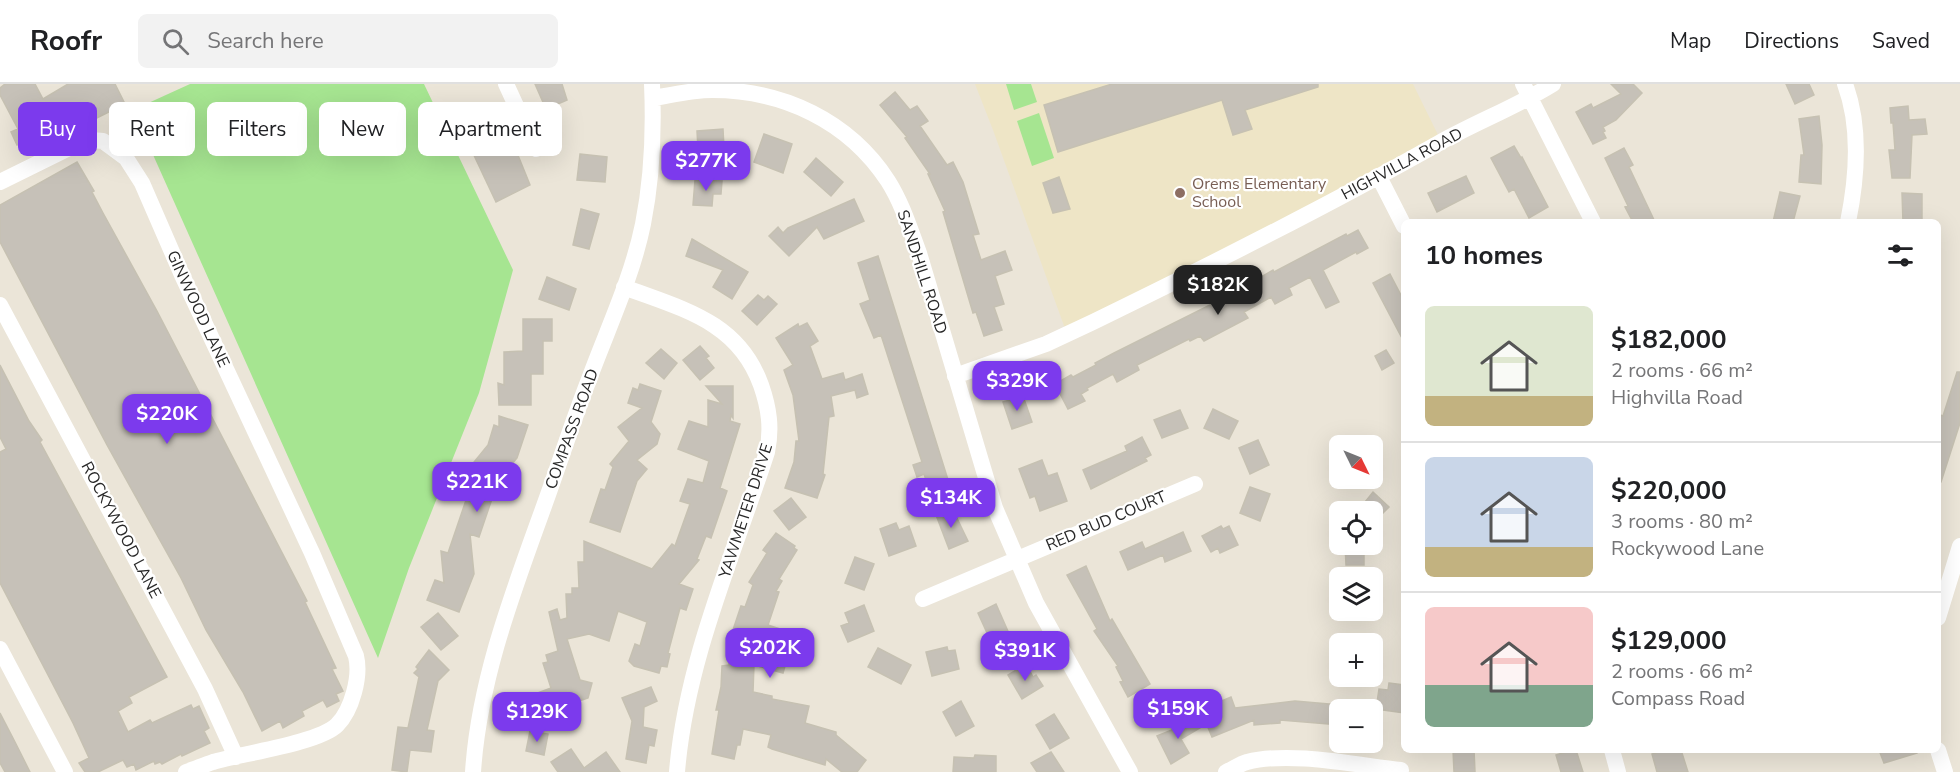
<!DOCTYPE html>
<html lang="en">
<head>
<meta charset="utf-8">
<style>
	:root { --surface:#fff; --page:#f2f2f2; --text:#202124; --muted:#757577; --line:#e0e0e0; --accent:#7c3aed }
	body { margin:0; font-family:"Nunito Sans",sans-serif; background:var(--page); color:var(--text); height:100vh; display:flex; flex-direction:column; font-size:22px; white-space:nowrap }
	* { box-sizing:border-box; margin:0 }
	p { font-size:20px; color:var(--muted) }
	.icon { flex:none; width:33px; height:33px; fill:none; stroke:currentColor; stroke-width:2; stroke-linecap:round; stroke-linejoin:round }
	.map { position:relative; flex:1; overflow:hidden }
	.details { position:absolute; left:1401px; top:135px; width:540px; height:534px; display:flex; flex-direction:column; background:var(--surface); border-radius:9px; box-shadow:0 6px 24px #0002 }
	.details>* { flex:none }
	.guide { position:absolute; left:18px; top:18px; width:570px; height:54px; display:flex; gap:12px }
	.needle { width:39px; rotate:133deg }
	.buttons { position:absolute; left:1329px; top:351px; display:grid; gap:12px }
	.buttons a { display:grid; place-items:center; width:54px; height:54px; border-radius:9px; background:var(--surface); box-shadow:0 6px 24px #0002; font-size:30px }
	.price { position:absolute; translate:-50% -51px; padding:0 14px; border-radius:12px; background:var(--accent); color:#fff; font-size:20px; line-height:39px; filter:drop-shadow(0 2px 3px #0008) }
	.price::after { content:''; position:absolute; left:50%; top:36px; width:18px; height:14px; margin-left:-9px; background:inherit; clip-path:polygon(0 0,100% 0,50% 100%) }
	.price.on { background:#222; color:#fff }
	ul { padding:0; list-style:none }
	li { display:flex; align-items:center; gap:18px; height:150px; padding:0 24px }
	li+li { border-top:2px solid var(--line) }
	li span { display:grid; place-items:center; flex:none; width:168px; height:120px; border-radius:9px; color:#555 }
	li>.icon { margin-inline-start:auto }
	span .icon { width:72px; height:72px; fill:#fffc; stroke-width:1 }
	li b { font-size:26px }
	h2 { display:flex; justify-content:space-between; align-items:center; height:72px; padding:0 24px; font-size:26px }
	.tag { padding:0 21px; border-radius:9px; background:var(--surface); box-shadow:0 6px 24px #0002; font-size:21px; line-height:54px }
	.tag.on { background:var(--accent); color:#fff }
	header { display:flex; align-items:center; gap:36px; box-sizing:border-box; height:84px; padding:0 30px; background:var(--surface); border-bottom:2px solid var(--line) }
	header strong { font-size:28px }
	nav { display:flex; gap:33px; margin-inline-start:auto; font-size:21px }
	.search { width:420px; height:54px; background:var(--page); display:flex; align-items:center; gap:15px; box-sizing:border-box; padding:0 21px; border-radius:9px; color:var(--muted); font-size:22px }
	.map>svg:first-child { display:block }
</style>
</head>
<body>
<header>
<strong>Roofr</strong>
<div class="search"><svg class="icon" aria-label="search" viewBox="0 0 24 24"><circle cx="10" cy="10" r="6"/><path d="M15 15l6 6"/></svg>Search here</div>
<nav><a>Map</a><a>Directions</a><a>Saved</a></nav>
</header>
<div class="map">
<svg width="1960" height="688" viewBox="0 0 1960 688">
	<rect width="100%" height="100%" fill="#ebe5d8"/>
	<path fill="#eee5c6" d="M975,0h438l28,57 -374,193 -74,-204z"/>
	<path fill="#a6e591" d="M190,0h234l89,186 -34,123 -70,175 -31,90 -245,-548z
		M1006,0h25l6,18 -23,8z
		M1039,29l15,45 -22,8 -15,-45z"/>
	<path fill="#c6c1b8" stroke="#c6c1b2" stroke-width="1.5" d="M5,0h30l8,15 25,-15h47l10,20 -72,36 -3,-6 -23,12 -3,-4 -7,3 -6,-13 7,-3 -18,-34v-7z
		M535,0h27l5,16 -21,9z
		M1112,0h206v3l-73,23 7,19 -19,6 -11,-35 -164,52 -14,-47z
		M1611,0h22l9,9 -26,27 -13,7 2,4 -2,1 3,6 -13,6 -17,-32 15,-8 2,4 28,-14z
		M1786,0h23l5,11 -19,9z
		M895,8l15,18 7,-4 11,15 -8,5 27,39 6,-3 10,20 16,52 -6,1 8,25 24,-9 7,19 -17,6 9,28 -10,3 8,23 -18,6 -8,-24 -3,1 -30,-101 2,-1 -17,-37h2l-25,-36 2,-1 -27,-32z
		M1908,22l1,14 16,-1 2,15 -15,1 -2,43h-18l-3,-28h6l-2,-27h-2l-1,-15z
		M1819,32l3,29 -1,39 -22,-2 2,-27h3l-5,-36z
		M723,45l1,19 -26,1 -1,-18z
		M509,49l21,52 -34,17 -25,-53z
		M764,50l28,10 -9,29 -29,-11z
		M1514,62l7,12 1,-1 26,50 -19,11 -15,-29 -5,3 -18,-34z
		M1624,64l9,17 -4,2 26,55h-22l-8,-15 3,-1 -23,-48z
		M580,70l27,3 -2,25 -28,-2z
		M816,74l27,24 -12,14 -27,-24z
		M77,78l17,29 -2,1 11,21 54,98 150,290 -2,1 31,66 -4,1 11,22 -7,3 3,7 -12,6 -4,-7 -21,11 2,5 -21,12 -3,-7 -18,10 -19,-39 -37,-62 -25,-52 -74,-133 -107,-203v-37z
		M1466,92l8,17 -37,19 -9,-19z
		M1059,93l11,32 -17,4 -10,-30z
		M695,96l27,1 -1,13h-8l-1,12 -19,-1z
		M1780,108l20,4 -7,26h-20z
		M1902,109l20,1v28h-19z
		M854,115l10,22 -40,18 -7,-12 -28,29 -20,-20 9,-9 5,6 5,-5z
		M581,125l18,5 -10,35 -16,-4z
		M1358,146l10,18 -11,6 -1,-2 -33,18 16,32 -13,6 -16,-31 -21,11 3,7 -17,9 -4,-7 -27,15 4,6 -44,23 -4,-5 -10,5 -1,-2 -52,26 2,5 -22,12 -4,-8 -26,14 1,2 -7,4 4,7 -17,8 -13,-25 16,-9 2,2 23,-12 -1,-2 19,-10 120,-60 39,-23 1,2 72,-38 1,2z
		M692,155l56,33 -16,27 -19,-12 10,-17 -37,-14z
		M878,172l71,227 -20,6 -5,-15 -7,3 -4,-12 9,-3 -41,-127 -7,3 -14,-34 10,-4 -12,-37z
		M1390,190l14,27v41l-31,-59z
		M547,193l29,12 -7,21 -30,-11z
		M758,211l6,5 4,-4 9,8 -20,21 -15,-14z
		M523,235h29v22h-9v33h-12v31h-32l-1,-22 6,2v-33l19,-1z
		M807,239l11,18 -8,5 12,33 21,-6 2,7 17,-6 6,20 -11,4 -2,-8 -24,6 3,20 -5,1 -6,57 2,1 -8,23 -32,-10 9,-26 2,-21h3l-6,-46 -9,-25 9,-5 -17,-27 22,-14 1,3z
		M700,262l9,10 -3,2 8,10 -14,12 -17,-20z
		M661,265l16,14 -13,16 -18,-16z
		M1386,266l8,13 -12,7 -7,-14z
		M0,281l29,56 13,19 -2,2 127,235 -38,20 3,6 -14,8 10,21 22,-12 2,3 39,-18 2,4 6,-3 10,22 -5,3 6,12 -28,13 -1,-2 -19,10 -2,-2 -5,2 -1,-3 -18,9 -2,-6 -7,3 -4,-7 -25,12h-13l-6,-9 10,-5 -16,-35 -73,-140v-131l6,-3 -6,-12z
		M1957,288h3v51l-19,59h-3v-68l5,2z
		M640,300l21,7 -10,31 9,12 -3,10 -20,16 10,9 -10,12 -17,51 -30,-10 11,-33 4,1 8,-23 -3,-3 19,-23 -11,-14 24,-19 -14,-5 5,-15 5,2z
		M706,302h27v32l-2,-3 -1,6 10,3 -20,64 7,3 -16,47 -5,-2 -9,23 2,1 -20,24 14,5 -7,21 -6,-2 -12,45 2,1 -3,13 -6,-1 -2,7 -25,-7 -5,-5 6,-17 5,2 7,-24 -29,-11 -9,30 -20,-7 -22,5 13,41 12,3 -4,15 -49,17 -5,-13 4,-1 -3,-7 16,-6 -8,-25 5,-1 -2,-7 12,-4 -9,-39 8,-3 3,11 7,-2 -1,-24h6v-6h7l-1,-26h6v-21l68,28 20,-25 3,2 15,-42 -10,-3 8,-22 15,4 6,-22 -31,-12 11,-28 19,6v-27l14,4z
		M1023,312l9,26 -20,7 -9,-27z
		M1213,325l25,12 -9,18 -25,-11z
		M1180,326l8,18 -26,10 -8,-18z
		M499,332l29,9 -11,33 -19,23 -19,56 -9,-3 4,40 -15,38 -32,-12 8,-20 9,3 -3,-32 7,2 30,-88 -4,-3 14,-17 6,-20 5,2z
		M1142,353l9,18 -6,3 2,3 -56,28 -8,-19 44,-19 -2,-5z
		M1258,356l11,25 -19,9 -11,-26z
		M1042,376l6,16 9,-3 10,28 -27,10 -5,-15 -5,2 -11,-29z
		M1250,403l20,7 -10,27 -20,-8z
		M1373,408l16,15 -17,17v-12h-15z
		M791,414l15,19 -17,13 -15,-19z
		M952,424l16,33 -19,8 -13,-34z
		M896,439l3,7 10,-4 7,20 -27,10 -9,-27z
		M1221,442l2,3 6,-3 9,19 -18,8 -2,-5 -7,4 -9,-16z
		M1183,448l8,19 -26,11 -2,-7 -35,15 -8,-18 22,-10 3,7z
		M776,449l19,13 -1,2 3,2 -18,29 3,2 -6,10 3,1 -11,33 27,9 -3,10 12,4 -4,15 -13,-4 -4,14 -29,-8 -1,27 19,4v3l37,7 -4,17 31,9v3l30,25 -9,12h-15l-16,-13 -1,6 -53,-16 -4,-2 3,-12 -28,-6 -3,16h-3l-3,14 -22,-5 7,-44h-3l5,-23 1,-21 7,-1 2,-29 10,-30 4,1 8,-22 -4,-3 18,-29 -4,-3z
		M1345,460h19v21h-18z
		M855,473l19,7 -10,26 -19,-7z
		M1086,482l24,55 2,-2 38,65 -22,13 -8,-15 3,-1 -7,-14 2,-1 -24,-35 3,-2 -30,-54z
		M996,520l15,34 -18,8 -15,-33z
		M864,521l10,26 -26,11 -7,-16 8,-3 -4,-10z
		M438,529l20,23 -17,14 -20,-23z
		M947,563l1,4 7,-1 4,19 -27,7 -6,-24z
		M878,564l33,17 -10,19 -33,-17z
		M429,566l20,20 -11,11 -11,49 7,1 -3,21 -21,-2 -3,22 -15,-2 6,-43 10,1 11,-51 -5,-4 4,-4 -2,-2z
		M1026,580l7,13 3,-2 7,11 -21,13 -14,-24z
		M1389,599l15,2v28l-28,-4 3,-20 9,1z
		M651,603l6,14 -13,6 -1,20 14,3 -3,16 -5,-1 -3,18 -20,-4 6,-38 -10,-23z
		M1231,613l4,11 60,-7 45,4v20l-60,-5v3l-26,2v-5l-42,17 -8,-19 16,-7 -3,-8z
		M961,617l13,25 -18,10 -13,-24z
		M0,629l15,29 15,30h-25l-5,-9z
		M1054,630l15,24 -19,11 -14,-24z
		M1202,634l3,7 -24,14 8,14 -18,11 -14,-28z
		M530,647l18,3 -4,21 -18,-4z
		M571,665l13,19 22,-16 14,20h-62l-7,-10z
		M1453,666h21l1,22h-21z
		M1572,666h4l7,22h-22l-5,-17z
		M1666,666h15l7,22h-31l-5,-18z
		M1879,666h37l1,3 -33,10z
		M1051,668l13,20h-27l-6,-9z
		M975,671l21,1v16h-43l1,-15 20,1z"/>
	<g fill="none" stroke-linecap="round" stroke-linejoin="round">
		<path stroke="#fff" stroke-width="16" d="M506,0l30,65
			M1523,0l70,138
			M1845,0c16,43 12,94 3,138
			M653,14c19,-3 39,-8 59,-8 71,0 137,31 176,91 14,22 22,48 31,72l76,255 41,95 94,169
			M1379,93l25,49
			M0,98l73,-36 19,-6 11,1 23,17 16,25 40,92 130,278 44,103c5,20 -4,54 -19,69 -18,18 -97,29 -124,37 -9,3 -18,7 -27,10
			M624,203c58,22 114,34 137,98 8,23 11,43 6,67 -34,105 -81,209 -90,320
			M0,221l205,384 31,68
			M955,292l91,-32 47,-22c117,-57 233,-115 346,-179 37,-21 77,-36 114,-59
			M923,515l272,-115
			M1938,534l22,-72
			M0,565l65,123
			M1612,666l6,22
			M1938,666l7,22
			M473,688c6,-92 40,-180 71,-266 15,-41 28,-83 44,-124 19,-52 44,-104 55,-158 9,-45 11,-94 9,-140
			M1226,688c7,-3 14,-8 21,-10 43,-11 109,3 154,8"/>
	</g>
	<circle fill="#8d6e63" stroke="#fff" stroke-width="2" cx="1180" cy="109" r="6"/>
	<g text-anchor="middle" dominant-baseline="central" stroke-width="4.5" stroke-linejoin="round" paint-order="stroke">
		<g font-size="16" fill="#282828" stroke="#fff">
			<text transform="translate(1402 80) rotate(-28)">HIGHVILLA ROAD</text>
			<text transform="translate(922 188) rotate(72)">SANDHILL ROAD</text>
			<text transform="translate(198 225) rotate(65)">GINWOOD LANE</text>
			<text transform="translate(572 345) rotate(-70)">COMPASS ROAD</text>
			<text transform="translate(746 427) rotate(-72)">YAWMETER DRIVE</text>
			<text transform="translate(1106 437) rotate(-23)">RED BUD COURT</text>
			<text transform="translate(121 446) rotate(62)">ROCKYWOOD LANE</text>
		</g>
		<g font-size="16" fill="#785e54" stroke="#fff" text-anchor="start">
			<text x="1192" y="100">Orems Elementary<tspan x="1192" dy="18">School</tspan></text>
		</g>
	</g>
</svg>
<div class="buttons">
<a><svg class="needle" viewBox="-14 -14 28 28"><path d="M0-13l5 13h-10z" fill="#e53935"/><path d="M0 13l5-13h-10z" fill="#757577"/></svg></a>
<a><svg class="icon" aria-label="locate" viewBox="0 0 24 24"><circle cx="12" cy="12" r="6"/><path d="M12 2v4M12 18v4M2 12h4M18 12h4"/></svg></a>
<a><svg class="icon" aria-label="layers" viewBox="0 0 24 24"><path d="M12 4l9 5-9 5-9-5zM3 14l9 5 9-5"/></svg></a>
<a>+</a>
<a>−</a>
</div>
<b class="price" style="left:706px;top:108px">$277K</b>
<b class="price on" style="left:1218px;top:232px">$182K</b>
<b class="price" style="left:1017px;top:328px">$329K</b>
<b class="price" style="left:167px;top:361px">$220K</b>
<b class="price" style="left:477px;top:429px">$221K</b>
<b class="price" style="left:951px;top:445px">$134K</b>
<b class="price" style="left:770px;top:595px">$202K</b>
<b class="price" style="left:1025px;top:598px">$391K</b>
<b class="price" style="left:1178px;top:656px">$159K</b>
<b class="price" style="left:537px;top:659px">$129K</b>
<div class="guide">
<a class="tag on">Buy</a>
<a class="tag">Rent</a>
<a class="tag">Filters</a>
<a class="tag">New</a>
<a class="tag">Apartment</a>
</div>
<section class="details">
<h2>10 homes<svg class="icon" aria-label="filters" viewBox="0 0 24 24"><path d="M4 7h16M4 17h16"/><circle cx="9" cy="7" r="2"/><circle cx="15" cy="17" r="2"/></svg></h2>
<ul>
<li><span style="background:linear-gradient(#dfe7d0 75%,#c2b280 0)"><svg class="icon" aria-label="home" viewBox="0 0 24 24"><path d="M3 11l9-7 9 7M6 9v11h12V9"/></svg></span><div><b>$182,000</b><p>2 rooms · 66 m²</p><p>Highvilla Road</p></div></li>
<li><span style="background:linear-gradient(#c9d6e8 75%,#c2b280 0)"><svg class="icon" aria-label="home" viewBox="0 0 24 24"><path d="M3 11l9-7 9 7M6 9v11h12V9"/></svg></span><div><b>$220,000</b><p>3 rooms · 80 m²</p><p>Rockywood Lane</p></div></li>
<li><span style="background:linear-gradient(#f6c9c9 65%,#7fa58c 0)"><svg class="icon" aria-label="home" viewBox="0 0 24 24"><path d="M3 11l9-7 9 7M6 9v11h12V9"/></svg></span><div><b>$129,000</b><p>2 rooms · 66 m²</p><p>Compass Road</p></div></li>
</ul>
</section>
</div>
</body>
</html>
